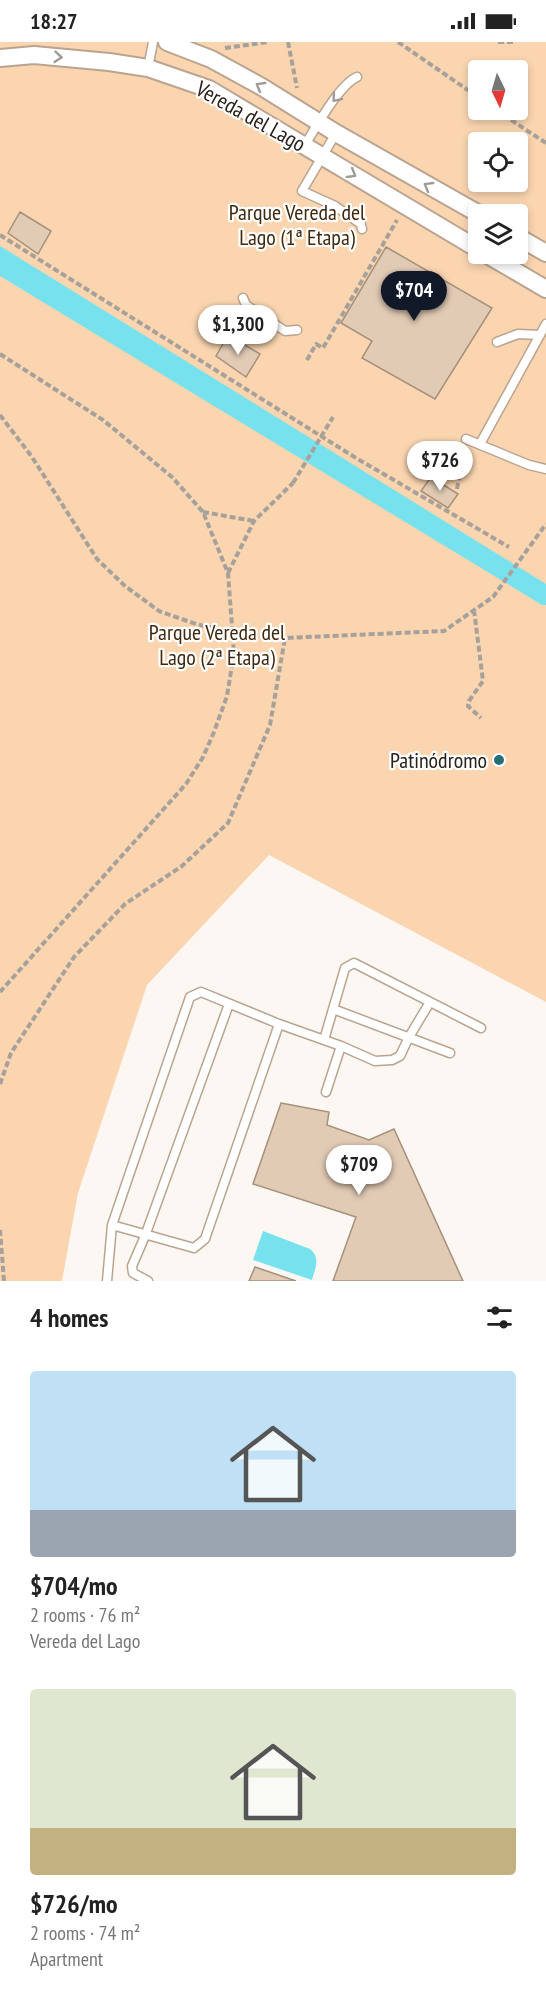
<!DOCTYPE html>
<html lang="en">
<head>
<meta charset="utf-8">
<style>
	:root { --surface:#fff; --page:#f2f2f2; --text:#222; --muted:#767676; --accent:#111827 }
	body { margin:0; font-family:"PT Sans Narrow",sans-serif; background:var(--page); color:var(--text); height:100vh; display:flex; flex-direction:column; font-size:22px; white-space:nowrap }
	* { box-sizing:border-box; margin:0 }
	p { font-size:20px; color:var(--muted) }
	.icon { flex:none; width:33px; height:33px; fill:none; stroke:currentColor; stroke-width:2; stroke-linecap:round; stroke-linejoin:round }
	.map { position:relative; height:1239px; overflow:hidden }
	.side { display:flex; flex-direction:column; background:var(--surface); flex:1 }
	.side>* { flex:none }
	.needle { width:39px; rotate:175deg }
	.fabs { position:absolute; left:468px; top:18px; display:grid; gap:12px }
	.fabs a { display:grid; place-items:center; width:60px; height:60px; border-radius:6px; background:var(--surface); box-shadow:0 3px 9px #0003; font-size:30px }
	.price { position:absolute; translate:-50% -51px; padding:0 14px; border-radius:21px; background:#fff; color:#222; font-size:20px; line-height:39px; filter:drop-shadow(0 2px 3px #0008) }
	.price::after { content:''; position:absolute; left:50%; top:36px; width:18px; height:14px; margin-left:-9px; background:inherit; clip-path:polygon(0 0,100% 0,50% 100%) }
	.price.on { background:var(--accent); color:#fff }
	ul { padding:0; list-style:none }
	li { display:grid; align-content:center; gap:12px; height:318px; padding:0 30px }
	li span { display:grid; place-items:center; height:186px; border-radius:6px; color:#555 }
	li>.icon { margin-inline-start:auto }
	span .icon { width:108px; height:108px; fill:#fffc; stroke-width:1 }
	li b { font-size:26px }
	h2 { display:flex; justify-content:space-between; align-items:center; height:72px; padding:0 30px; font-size:26px }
	.status { display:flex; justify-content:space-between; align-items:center; height:42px; padding:0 30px; background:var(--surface); direction:ltr }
	.status svg { height:16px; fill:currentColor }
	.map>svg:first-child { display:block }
</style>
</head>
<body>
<div class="status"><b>18:27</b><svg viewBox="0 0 49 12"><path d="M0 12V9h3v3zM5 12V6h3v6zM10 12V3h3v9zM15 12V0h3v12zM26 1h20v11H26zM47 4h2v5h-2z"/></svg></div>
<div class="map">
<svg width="546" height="1239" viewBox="0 0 546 1239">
	<rect width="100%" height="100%" fill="#fcf7f3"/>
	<path fill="#fad5b0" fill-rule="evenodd" d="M0,0h546v960l-277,-147 -122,130 -69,208 -16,88h-62zM478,28h40v40h-40zM478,100h40v40h-40zM478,172h40v40h-40z"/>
	<path fill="#77e2ed" d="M0,204l546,338v21h-4l-542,-329z
		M263,1189l47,18c11,9 5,19 2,31l-59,-20z"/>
	<path fill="#e2cbb5" stroke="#a5907b" stroke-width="1.5" d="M20,170l31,19 -13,23 -30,-21z
		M386,205l106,61 -57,91 -73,-41 10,-17 -31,-18z
		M228,293l32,19 -14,23 -30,-21z
		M431,435l27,17 -10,14 -27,-17z
		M281,1061l48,9 -2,13 42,15 25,-11 69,152h-130l23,-64 -103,-33z
		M255,1225l41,14h-47z"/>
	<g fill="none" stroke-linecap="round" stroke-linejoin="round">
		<defs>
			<path id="lane" d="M148,26l5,-26
				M336,91l-34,58 33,15 26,18 1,5
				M305,103c11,-18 34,-60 52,-68
				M243,256l3,7 39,26 12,-1
				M497,300l21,-8 22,1
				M466,397l63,26 17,4
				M480,402l66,-120
				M333,967l117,44
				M279,982l62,22 34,15 17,-1 8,-4 9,-19 21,-35
				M324,998l21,-72 9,-5 127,65
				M326,1050l15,-46
				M107,1239l5,-56 78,-228 11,-5 78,32 -74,215 -11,9 -82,-23
				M148,1239l-15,-8 -1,-7 13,-30 84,-232"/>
			<path id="street" d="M167,0l44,17 51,28 74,46 143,81
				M0,16l34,-3 75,7 39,6 61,21 269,160
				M518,195l28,16
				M486,212l60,35"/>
		</defs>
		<use href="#lane" stroke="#baa48f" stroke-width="11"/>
		<use href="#street" stroke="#baa48f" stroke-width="20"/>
		<path stroke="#a7a19b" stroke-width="4" stroke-dasharray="6 3" stroke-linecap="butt" d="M288,0l9,46
			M398,0l80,55
			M498,0h15
			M225,6l44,-6
			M496,68l50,33
			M0,193l356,223 153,89
			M0,312l103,66 69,57 31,35 25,61 6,80 -7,43 -13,36 -11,25 -17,27 -186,208
			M307,318l9,-16 7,4 74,-128
			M0,373l32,42 65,102 28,27 34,25 37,13 36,8 53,6 159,-7 49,-34 53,-73
			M457,447l7,-38
			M203,470l51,9
			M228,531l26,-52 39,-38
			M474,568l9,71 -14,20 -1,5 13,12
			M0,1042l11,-31 63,-96 51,-53 57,-38 46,-43 42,-98 15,-87
			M0,1188l4,51"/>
		<use href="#lane" stroke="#fff" stroke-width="8"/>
		<use href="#street" stroke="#fff" stroke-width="16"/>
		<path stroke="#a7a19b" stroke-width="4" stroke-dasharray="6 3" stroke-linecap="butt" d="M293,441l40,-66"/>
	</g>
	<defs><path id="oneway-chevron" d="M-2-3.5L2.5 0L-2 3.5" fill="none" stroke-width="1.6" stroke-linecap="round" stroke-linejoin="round" transform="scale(1.5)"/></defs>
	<g stroke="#9f9b98">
		<use href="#oneway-chevron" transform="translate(58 15) rotate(5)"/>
		<use href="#oneway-chevron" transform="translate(260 44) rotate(-150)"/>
		<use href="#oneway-chevron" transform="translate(336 56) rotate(130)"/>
		<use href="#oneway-chevron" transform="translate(352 132) rotate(31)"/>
		<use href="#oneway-chevron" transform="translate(428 144) rotate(-150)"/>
	</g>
	<circle fill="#246f76" stroke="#fff" stroke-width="2" cx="499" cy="718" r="6"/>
	<g text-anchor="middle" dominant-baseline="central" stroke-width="4.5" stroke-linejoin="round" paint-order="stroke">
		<g font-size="22" fill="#2a2119" stroke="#fff">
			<text transform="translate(251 74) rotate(29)">Vereda del Lago</text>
		</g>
		<g font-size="22" fill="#40290f" stroke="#fff">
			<text x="297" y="170">Parque Vereda del<tspan x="297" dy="25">Lago (1ª Etapa)</tspan></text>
			<text x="217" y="590">Parque Vereda del<tspan x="217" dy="25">Lago (2ª Etapa)</tspan></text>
		</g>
		<g font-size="22" fill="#2a2119" stroke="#fff" text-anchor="end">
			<text x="487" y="718">Patinódromo</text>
		</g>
	</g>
</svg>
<div class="fabs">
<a><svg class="needle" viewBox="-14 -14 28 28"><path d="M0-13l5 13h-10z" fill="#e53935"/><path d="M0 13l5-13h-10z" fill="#767676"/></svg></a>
<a><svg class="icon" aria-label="locate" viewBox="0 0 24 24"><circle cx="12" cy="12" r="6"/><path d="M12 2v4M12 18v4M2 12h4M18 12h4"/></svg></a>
<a><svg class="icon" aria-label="layers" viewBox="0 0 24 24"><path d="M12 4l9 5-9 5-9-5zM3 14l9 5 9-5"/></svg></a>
</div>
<b class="price on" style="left:414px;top:280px">$704</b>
<b class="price" style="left:238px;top:314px">$1,300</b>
<b class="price" style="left:440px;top:450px">$726</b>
<b class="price" style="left:359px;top:1154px">$709</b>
</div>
<section class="side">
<h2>4 homes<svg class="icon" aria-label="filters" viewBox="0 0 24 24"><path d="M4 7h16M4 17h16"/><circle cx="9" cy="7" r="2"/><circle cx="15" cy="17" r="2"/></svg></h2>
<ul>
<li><span style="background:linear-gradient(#bfe0f5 75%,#9aa5b1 0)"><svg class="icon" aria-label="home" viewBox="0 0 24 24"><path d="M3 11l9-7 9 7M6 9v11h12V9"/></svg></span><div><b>$704/mo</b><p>2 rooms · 76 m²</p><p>Vereda del Lago</p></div></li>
<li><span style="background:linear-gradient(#dfe7d0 75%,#c2b280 0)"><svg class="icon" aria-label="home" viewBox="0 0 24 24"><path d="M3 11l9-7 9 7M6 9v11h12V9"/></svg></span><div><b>$726/mo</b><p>2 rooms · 74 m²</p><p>Apartment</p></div></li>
</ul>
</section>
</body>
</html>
